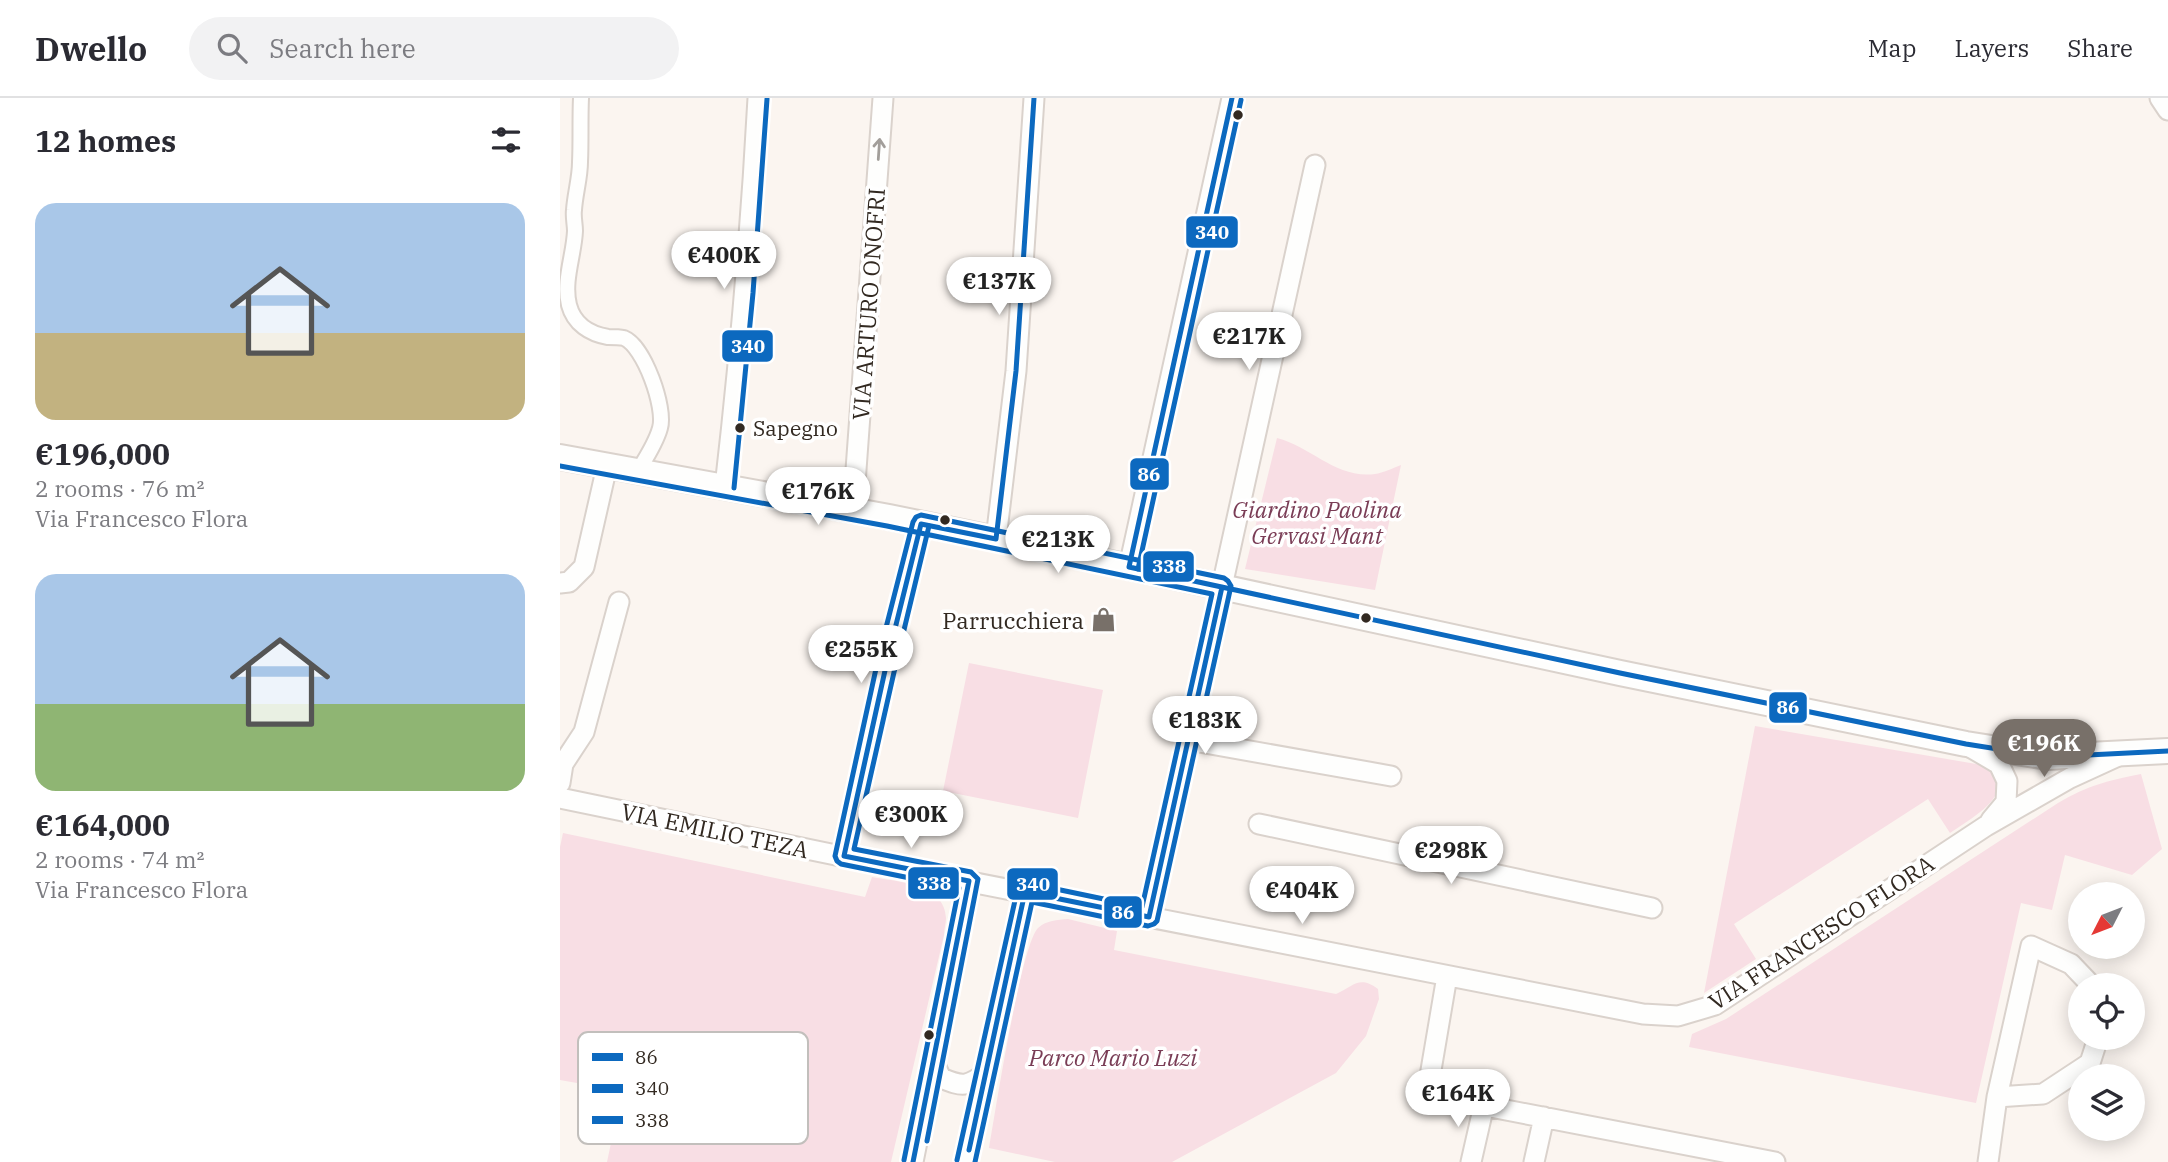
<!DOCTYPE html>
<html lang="en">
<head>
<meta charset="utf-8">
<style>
	:root { --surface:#fff; --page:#f2f2f3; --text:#2b2b33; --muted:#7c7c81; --line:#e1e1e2; --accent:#787069 }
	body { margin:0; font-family:"IBM Plex Serif",serif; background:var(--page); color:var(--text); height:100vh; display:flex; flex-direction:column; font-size:26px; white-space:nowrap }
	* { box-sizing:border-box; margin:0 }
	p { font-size:23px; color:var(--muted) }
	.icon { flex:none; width:38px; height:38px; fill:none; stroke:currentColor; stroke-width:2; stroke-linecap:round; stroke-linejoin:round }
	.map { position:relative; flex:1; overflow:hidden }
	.drawer { display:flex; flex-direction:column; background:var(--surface); width:560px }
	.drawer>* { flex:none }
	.needle { width:46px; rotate:228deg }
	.buttons { position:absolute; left:1508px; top:784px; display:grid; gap:14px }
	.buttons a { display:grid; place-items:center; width:77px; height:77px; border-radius:50%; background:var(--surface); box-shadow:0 4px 18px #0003; font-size:35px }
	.price { position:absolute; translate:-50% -60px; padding:0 16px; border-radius:24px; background:#fff; color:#222; font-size:23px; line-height:46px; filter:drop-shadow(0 2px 4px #0008) }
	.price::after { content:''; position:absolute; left:50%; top:42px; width:21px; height:16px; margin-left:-10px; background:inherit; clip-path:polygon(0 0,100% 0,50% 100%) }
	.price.on { background:var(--accent); color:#fff }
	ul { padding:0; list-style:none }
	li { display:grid; align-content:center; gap:14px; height:371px; padding:0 35px }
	li span { display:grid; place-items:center; height:217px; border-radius:21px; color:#555 }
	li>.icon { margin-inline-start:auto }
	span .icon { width:126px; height:126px; fill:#fffc; stroke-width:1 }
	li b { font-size:30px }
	h2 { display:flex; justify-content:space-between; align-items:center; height:84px; padding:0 35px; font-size:30px }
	header { display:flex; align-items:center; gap:42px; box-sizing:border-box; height:98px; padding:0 35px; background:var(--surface); border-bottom:2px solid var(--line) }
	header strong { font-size:33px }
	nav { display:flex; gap:38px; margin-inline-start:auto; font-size:24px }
	.search { width:490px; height:63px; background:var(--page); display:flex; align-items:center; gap:18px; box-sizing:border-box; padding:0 24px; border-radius:38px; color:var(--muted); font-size:26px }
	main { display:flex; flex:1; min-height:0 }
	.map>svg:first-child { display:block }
</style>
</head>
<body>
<header>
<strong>Dwello</strong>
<div class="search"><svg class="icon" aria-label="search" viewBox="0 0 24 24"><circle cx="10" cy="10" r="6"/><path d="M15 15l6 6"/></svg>Search here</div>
<nav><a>Map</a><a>Layers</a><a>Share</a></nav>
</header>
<main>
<section class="drawer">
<h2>12 homes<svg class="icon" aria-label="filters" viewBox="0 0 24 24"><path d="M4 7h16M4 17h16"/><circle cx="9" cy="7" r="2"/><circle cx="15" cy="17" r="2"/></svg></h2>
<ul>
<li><span style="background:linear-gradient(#a9c7e8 60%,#c2b280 0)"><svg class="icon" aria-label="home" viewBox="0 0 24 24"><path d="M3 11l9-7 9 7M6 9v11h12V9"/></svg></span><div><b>€196,000</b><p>2 rooms · 76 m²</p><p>Via Francesco Flora</p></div></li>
<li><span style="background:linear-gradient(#a9c7e8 60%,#8fb573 0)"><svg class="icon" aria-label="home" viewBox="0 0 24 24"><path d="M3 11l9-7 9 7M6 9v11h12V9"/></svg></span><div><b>€164,000</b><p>2 rooms · 74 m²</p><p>Via Francesco Flora</p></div></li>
</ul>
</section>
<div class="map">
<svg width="1608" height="1064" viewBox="0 0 1608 1064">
	<rect width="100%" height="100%" fill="#fbf5f0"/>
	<path fill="#f8dee4" d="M717,340c35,9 59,41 98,36 8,-1 18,-6 26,-9l-26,125 -130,-21z
		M409,565l134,27 -25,128 -135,-27z
		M1195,628l227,39c43,25 -11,53 -32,68l-22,-34 -194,125 22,35 -52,34z
		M1581,676l21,75 -30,26 -67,-20 -13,55 -31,-7 -45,200 -287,-56 3,-13 34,-15 332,-216c31,-18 48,-22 83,-29z
		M3,735l302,64 7,-20c25,5 73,6 74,41 0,5 -2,11 -2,17l-53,227h-284l15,-71 -62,-11v-233z
		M508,821l49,12 -3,19 222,44c18,-8 23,-19 42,-5l1,10 -13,37 -30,37 -164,89h-117l-66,-14c6,-34 32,-203 49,-220 9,-8 19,-8 30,-9z"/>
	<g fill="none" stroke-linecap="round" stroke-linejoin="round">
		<defs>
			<path id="pedestrian" d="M21,0c-1,21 0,43 -1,64 0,16 -5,32 -6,48 -1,7 1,14 1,21 -1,24 -12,50 -6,74 5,19 21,29 39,32 5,0 11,0 16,1 20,8 42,70 36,90 -4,15 -14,30 -22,43"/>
			<path id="minor" d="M1600,0l8,12
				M165,389c15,-130 26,-259 33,-389
				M293,413l30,-413
				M436,441l20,-168 18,-273
				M569,469l103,-469
				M0,485l9,-1 15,-15 23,-101
				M628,642l203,36
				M1410,649l29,17 8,17 -1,21 -15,18
				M0,685l3,-19 21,-32 35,-130
				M0,700l329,68 754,148 35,2 37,-11 271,-179 84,-48 48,-22
				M699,726l393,84
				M284,758l44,-199 33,-133
				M589,819l166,-752
				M887,878l-17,100 4,14 10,8 331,64
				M373,963l8,17c22,9 26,9 45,-5
				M1437,999l46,-3 47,-31 8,-25
				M353,1064l56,-281
				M406,1064l59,-270
				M911,1064l13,-57
				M974,1064l10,-45
				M1428,1064l9,-65 34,-151 40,18 20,21"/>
			<path id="tertiary" d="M0,359l329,60 161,33 570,123 346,71 82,13 120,-6"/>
		</defs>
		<use href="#pedestrian" stroke="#dad2cc" stroke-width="18"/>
		<use href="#minor" stroke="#dad2cc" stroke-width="23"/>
		<use href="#tertiary" stroke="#dad2cc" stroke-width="28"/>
		<use href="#pedestrian" stroke="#fefefd" stroke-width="14"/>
		<use href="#minor" stroke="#fefefd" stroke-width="19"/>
		<use href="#tertiary" stroke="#fefefd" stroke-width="24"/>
		<defs>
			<path id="bus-1" d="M672,0l-103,469 491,106 346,71 82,13 120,-6
				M409,1052l56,-258 124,25 73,-330
				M353,1064l56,-281 -125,-25 44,-199 33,-133 75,15 20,-168 18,-273"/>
			<path id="bus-2" d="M0,368l327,60 325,68 -70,313 -115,-24 -9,4 -61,273
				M174,390l19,-195 14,-194
				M578,471l103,-469
				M367,1043l51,-262 -7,-7 -117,-23 43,-190 32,-133"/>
			<path id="bus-3" d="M344,1062l55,-272 -118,-24 -4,-3 -2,-5 44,-201 34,-133 3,-5 5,-2 303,63 4,3 3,5 -74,335 -3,3 -6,2 -116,-24 -57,260"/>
		</defs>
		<use href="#bus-1" stroke="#fff" stroke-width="10"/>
		<use href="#bus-2" stroke="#fff" stroke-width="10"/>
		<use href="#bus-3" stroke="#fff" stroke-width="10"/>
		<use href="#bus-1" stroke="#0c69bf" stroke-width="5"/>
		<use href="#bus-2" stroke="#0c69bf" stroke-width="5"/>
		<use href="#bus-3" stroke="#0c69bf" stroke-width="5"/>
	</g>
	<defs><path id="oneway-shaft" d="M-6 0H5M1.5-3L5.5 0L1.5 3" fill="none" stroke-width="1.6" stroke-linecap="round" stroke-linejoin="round" transform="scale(1.75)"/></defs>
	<use stroke="#a29e9a" href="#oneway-shaft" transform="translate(319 51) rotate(-86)"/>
	<defs>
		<symbol id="shop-bare" viewBox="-9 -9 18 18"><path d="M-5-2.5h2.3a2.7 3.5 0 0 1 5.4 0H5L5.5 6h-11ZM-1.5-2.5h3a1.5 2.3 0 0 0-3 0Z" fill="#787069" stroke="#fff" stroke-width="2.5" paint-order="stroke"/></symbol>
	</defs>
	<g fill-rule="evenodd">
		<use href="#shop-bare" x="526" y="504" width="35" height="35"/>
	</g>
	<g fill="#322921" stroke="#fff" stroke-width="2.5">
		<circle cx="678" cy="17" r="6"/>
		<circle cx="180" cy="330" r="6"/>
		<circle cx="385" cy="422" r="6"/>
		<circle cx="806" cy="520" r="6"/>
		<circle cx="369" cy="937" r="6"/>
	</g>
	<g text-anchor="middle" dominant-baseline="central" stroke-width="7" stroke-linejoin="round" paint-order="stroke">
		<g font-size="21" fill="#322921" stroke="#fff" text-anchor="start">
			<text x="193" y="330">Sapegno</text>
		</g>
		<g font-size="23" fill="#322921" stroke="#fff">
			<text transform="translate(308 206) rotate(-86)">VIA ARTURO ONOFRI</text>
			<text transform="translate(155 732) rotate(12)">VIA EMILIO TEZA</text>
			<text transform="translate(1261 834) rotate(-33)">VIA FRANCESCO FLORA</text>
		</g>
		<g font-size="23" font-style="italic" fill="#7a3d56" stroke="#fff">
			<text x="757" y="411">Giardino Paolina<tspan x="757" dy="26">Gervasi Mant</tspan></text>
			<text x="553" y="959">Parco Mario Luzi</text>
		</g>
		<g font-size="23" fill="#322921" stroke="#fff" text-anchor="end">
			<text x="524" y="522">Parrucchiera</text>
		</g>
	</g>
	<rect x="18" y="934" width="230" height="112" rx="10" fill="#fff" stroke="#c2bfbc" stroke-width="2"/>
	<rect x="32" y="955" width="31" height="8" fill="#0c69bf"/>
	<rect x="32" y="986" width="31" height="9" fill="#0c69bf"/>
	<rect x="32" y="1018" width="31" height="8" fill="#0c69bf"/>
	<g font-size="19" fill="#322921">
		<text x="75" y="966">86</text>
		<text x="75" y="997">340</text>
		<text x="75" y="1029">338</text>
	</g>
	<g stroke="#fff" stroke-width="2.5">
		<rect x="625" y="117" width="54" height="34" rx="7" fill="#0c69bf"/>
		<rect x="161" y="231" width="53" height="34" rx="7" fill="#0c69bf"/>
		<rect x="569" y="359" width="41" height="34" rx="7" fill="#0c69bf"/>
		<rect x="582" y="452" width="53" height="33" rx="7" fill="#0c69bf"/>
		<rect x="1208" y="593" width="40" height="33" rx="7" fill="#0c69bf"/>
		<rect x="347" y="768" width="53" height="34" rx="7" fill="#0c69bf"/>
		<rect x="446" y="769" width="53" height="34" rx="7" fill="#0c69bf"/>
		<rect x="543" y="797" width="40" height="34" rx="7" fill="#0c69bf"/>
	</g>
	<g font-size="19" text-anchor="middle" font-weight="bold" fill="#fff">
		<text x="652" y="141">340</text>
		<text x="188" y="255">340</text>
		<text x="589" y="383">86</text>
		<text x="609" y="475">338</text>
		<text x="1228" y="616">86</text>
		<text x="374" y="792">338</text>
		<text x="473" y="793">340</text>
		<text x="563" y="821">86</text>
	</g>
</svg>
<div class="buttons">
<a><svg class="needle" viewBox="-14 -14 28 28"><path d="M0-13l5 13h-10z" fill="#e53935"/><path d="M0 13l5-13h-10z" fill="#7c7c81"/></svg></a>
<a><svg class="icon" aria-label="locate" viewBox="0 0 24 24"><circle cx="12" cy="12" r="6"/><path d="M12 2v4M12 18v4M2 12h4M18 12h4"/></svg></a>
<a><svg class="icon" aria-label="layers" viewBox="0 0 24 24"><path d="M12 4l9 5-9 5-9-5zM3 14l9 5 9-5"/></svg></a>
</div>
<b class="price" style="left:164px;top:193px">€400K</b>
<b class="price" style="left:439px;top:219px">€137K</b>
<b class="price" style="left:689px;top:274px">€217K</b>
<b class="price" style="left:258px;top:429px">€176K</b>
<b class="price" style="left:498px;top:477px">€213K</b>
<b class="price" style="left:301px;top:587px">€255K</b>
<b class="price" style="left:645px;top:658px">€183K</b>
<b class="price on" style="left:1484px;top:681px">€196K</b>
<b class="price" style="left:351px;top:752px">€300K</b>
<b class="price" style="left:891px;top:788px">€298K</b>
<b class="price" style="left:742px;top:828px">€404K</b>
<b class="price" style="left:898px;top:1031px">€164K</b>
</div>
</main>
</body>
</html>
